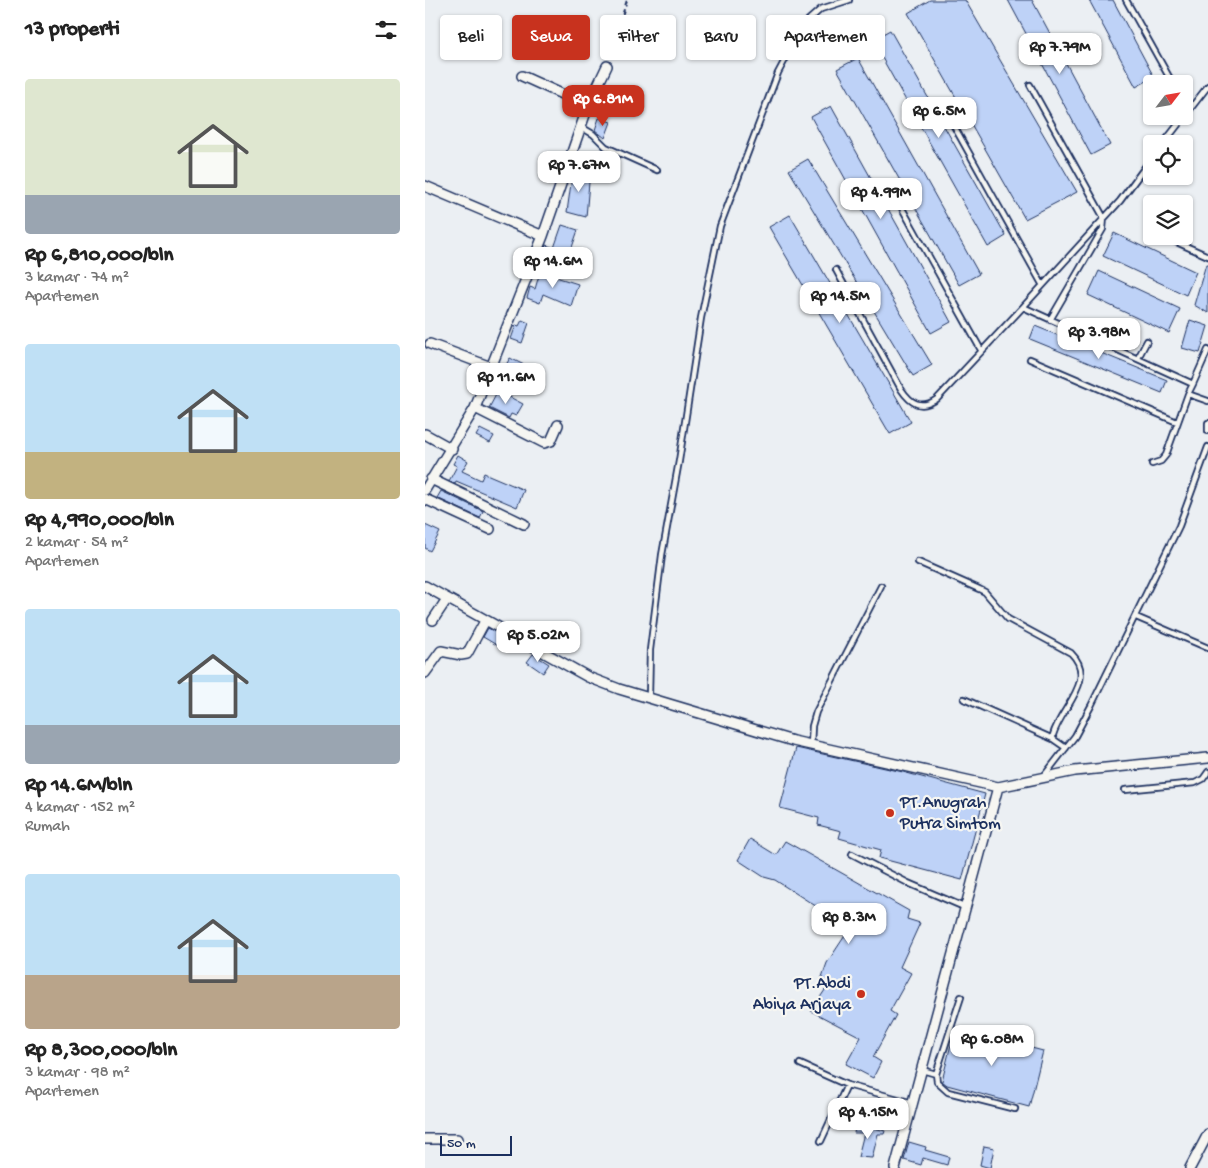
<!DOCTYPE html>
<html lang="id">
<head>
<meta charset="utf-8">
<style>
	:root { --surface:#fff; --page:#f2f2f2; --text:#222; --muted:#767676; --accent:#c8321e }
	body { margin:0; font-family:"Gochi Hand",sans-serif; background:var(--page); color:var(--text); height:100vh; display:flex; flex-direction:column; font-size:19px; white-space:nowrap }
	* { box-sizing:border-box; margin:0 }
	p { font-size:16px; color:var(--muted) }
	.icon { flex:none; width:28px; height:28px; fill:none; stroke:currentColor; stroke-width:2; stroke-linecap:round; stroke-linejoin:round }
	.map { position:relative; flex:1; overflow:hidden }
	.sheet { display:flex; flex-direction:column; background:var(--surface); width:425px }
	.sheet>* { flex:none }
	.top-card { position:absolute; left:15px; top:15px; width:475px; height:45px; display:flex; gap:10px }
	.needle { width:32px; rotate:59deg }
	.tools { position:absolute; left:718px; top:75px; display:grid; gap:10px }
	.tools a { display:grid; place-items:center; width:50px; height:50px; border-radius:5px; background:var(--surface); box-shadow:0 1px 4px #0004; font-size:25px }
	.scale { position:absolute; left:15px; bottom:12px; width:72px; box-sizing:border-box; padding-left:5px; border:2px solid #1b2f5e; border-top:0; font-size:14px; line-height:18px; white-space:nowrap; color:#1b2f5e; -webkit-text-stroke:4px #f6f6f2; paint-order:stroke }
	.price { position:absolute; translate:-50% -42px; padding:0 11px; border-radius:10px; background:#fff; color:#222; font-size:16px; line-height:32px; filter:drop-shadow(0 1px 2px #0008) }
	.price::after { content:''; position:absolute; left:50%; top:30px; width:15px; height:11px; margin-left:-8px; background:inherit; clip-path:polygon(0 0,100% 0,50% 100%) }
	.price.active { background:var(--accent); color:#fff }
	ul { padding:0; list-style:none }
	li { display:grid; align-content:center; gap:10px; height:265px; padding:0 25px }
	li span { display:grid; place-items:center; height:155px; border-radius:5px; color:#555 }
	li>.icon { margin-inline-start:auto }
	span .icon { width:90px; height:90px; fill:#fffc; stroke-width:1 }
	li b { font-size:21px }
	h2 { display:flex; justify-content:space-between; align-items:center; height:60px; padding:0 25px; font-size:21px }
	.pill { padding:0 18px; border-radius:5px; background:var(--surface); box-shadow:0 1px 4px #0004; font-size:18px; line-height:45px }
	.pill.active { background:var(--accent); color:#fff }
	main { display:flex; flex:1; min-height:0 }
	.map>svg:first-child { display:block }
</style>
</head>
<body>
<main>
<section class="sheet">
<h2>13 properti<svg class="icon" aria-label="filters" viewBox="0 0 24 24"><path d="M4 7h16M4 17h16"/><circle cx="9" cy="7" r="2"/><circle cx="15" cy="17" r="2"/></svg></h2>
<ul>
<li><span style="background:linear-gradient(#dfe7d0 75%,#9aa5b1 0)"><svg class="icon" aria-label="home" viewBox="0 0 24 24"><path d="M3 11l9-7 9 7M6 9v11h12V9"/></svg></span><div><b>Rp 6,810,000/bln</b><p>3 kamar · 74 m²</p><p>Apartemen</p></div></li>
<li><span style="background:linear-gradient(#bfe0f5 70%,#c2b280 0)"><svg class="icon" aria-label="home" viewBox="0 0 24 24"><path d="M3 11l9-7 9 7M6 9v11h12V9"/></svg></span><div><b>Rp 4,990,000/bln</b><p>2 kamar · 54 m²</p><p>Apartemen</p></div></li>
<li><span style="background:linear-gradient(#bfe0f5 75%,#9aa5b1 0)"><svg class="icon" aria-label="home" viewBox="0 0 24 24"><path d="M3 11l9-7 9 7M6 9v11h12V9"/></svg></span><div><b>Rp 14.6M/bln</b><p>4 kamar · 152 m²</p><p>Rumah</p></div></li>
<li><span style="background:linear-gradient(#bfe0f5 65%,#b9a48a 0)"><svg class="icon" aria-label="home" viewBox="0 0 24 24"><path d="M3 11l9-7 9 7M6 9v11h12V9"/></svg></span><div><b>Rp 8,300,000/bln</b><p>3 kamar · 98 m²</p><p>Apartemen</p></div></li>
</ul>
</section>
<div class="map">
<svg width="783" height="1168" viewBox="0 0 783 1168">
	<rect width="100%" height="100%" fill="#ebeff3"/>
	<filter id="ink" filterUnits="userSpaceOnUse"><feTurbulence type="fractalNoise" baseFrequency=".02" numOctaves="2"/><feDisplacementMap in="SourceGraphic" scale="10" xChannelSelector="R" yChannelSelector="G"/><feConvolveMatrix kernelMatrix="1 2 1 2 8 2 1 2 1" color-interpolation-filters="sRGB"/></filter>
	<g filter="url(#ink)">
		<path fill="#bed2f7" stroke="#1b2f5e" d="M505,0h35l112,192 -52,27 -117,-206z
			M583,0h24l78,145 -19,10z
			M664,0h24l41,77 -18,10z
			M465,30l116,206 -18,11 -116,-207z
			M433,58l121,216 -20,11 -122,-216z
			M406,106l120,216 -20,11 -120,-216z
			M174,118l12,4 -6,16 -10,-8z
			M383,159l124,206 -19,11 -124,-206z
			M148,169l17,2 -4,46 -19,-5z
			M365,215l121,207 -21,12 -121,-207z
			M137,225l16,5 -9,26h-2l-3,6 -21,-9 3,-8 8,3z
			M689,233l82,39 -10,23 -83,-39z
			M781,264h2v49l-14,-8z
			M674,271l81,38 -11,24 -81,-38z
			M115,272l38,12 -7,22 -28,-12 -3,9 -13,-5 3,-11 5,2z
			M97,320l7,3 -7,20 -11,-4 5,-14 3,1z
			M765,320l18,6 -8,27 -18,-5z
			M610,326l132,54 -5,13 -132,-54z
			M85,358l14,7 -7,15 -15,-8z
			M73,391l25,13 -7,12 -5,-2 -2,4 -20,-10z
			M55,429l14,7 -4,7 -14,-7z
			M33,455l10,6 -6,10 19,9 3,-7 40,17 -7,17 -61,-26 -1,3 -6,-3 8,-15 -4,-2z
			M16,491l42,20 -3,7 -43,-20z
			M0,525l15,7 -10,19 -5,-3z
			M63,628l22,13 -5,9 -22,-13z
			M108,654l16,10 -6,9 -16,-11z
			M371,748l107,24 82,22 -23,86 -83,-22 2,-8 -42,-12 2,-7 -23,-6 1,-7 -39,-10z
			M325,839l26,16 9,-14 124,70 -2,8 13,4 -20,44 11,6 -21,38 6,4 -23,42 8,5 -8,16 -27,-14 15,-27 -50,-26 18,-27 -8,-4 6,-17 23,-35 -75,-48 -11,-3 -26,-17z
			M530,1028l88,23 -14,56 -82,-22 -5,-4z
			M431,1123l29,8 -1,3h-6l-6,24 -14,-1 6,-24h-10z
			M484,1142l17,5 -1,3 24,7 -2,8 -24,-7 -2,7 -17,-5z
			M559,1146l10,2 -4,20 -10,-3z"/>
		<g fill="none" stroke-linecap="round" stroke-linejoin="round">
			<defs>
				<path id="lane" d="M701,0l47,84
					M605,85l74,133 -1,11 -53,91
					M759,101l5,8
					M520,110l97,174
					M156,127l12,7 13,13 51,23
					M738,144l45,-58
					M468,192l88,158
					M738,236l45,20
					M411,270l65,119c10,15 20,21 36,10l86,-92 170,77 -5,10
					M598,307l97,-106 31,-42
					M713,358l9,-17
					M605,359l147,63
					M768,384l15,-34
					M783,423v8
					M727,464l9,-3 5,-6 22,-61 20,7
					M493,562l61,27 6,3 23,27 63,34c27,27 -10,54 -18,82v4l13,9
					M711,617l72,31
					M224,697l1,-47 12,-95 17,-94 22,-143 19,-92 58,-153 26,-49 17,-15 28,-9
					M539,699l89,40
					M386,745l1,-19 4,-14 65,-126
					M619,776l31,-40 16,-30 88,-180 29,-79
					M700,790l70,-7 8,-4 5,-7
					M427,854l56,29 56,24
					M375,1064l47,21 66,18
					M497,1070l14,4 25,-77
					M511,1074l1,8 11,10 67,17
					M396,1141l26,-56"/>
				<path id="street" d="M97,76l66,30
					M0,186l118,50
					M5,344l61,23
					M50,408l69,35 7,-2 7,-16
					M0,434l27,15
					M6,479l93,45
					M0,490l50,-82 68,-172 45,-130 19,-40
					M0,499l65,30
					M0,586l163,91 31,12 174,52 205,46 -103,381
					M8,620l14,-21
					M0,673l16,-22 20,4 6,-1 18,-33
					M573,787l77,-16 133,-13
					M0,1139h32
					M765,1168l18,-34"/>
			</defs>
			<use href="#lane" stroke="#1b2f5e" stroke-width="8"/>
			<use href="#street" stroke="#1b2f5e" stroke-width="12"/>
			<path stroke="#1b2f5e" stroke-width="2" stroke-dasharray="5 4" stroke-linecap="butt" d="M184,57l18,-57"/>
			<use href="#lane" stroke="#f6f6f2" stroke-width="4.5"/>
			<use href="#street" stroke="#f6f6f2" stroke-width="9"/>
		</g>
	</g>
	<g fill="#c8321e" stroke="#f6f6f2" stroke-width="2">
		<circle cx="465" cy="813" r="5"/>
		<circle cx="436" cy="994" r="5"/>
	</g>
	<g text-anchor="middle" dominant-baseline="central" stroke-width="4.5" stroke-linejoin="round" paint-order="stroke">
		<g font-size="18" fill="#1b2f5e" stroke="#f6f6f2" text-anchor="start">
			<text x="475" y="803">PT.Anugrah<tspan x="475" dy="21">Putra Simtom</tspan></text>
			<text x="426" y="984" text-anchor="end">PT.Abdi<tspan x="426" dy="21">Abiya Arjaya</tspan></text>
		</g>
	</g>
</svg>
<div class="tools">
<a><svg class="needle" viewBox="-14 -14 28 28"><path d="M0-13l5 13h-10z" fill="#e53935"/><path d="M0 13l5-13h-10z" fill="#767676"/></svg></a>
<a><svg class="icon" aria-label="locate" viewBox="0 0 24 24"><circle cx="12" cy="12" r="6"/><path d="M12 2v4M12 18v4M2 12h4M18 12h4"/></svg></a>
<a><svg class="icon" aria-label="layers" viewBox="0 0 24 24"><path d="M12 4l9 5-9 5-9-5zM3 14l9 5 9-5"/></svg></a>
</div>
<div class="scale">50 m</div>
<b class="price" style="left:635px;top:75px">Rp 7.79M</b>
<b class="price active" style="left:178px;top:127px">Rp 6.81M</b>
<b class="price" style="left:514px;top:139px">Rp 6.5M</b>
<b class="price" style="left:154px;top:193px">Rp 7.67M</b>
<b class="price" style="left:456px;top:220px">Rp 4.99M</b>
<b class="price" style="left:128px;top:289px">Rp 14.6M</b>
<b class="price" style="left:415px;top:324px">Rp 14.5M</b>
<b class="price" style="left:674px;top:360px">Rp 3.98M</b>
<b class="price" style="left:81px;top:405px">Rp 11.6M</b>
<b class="price" style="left:113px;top:663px">Rp 5.02M</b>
<b class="price" style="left:424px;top:945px">Rp 8.3M</b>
<b class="price" style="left:567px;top:1067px">Rp 6.08M</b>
<b class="price" style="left:443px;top:1140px">Rp 4.15M</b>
<div class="top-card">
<a class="pill">Beli</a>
<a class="pill active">Sewa</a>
<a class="pill">Filter</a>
<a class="pill">Baru</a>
<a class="pill">Apartemen</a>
</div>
</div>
</main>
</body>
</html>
